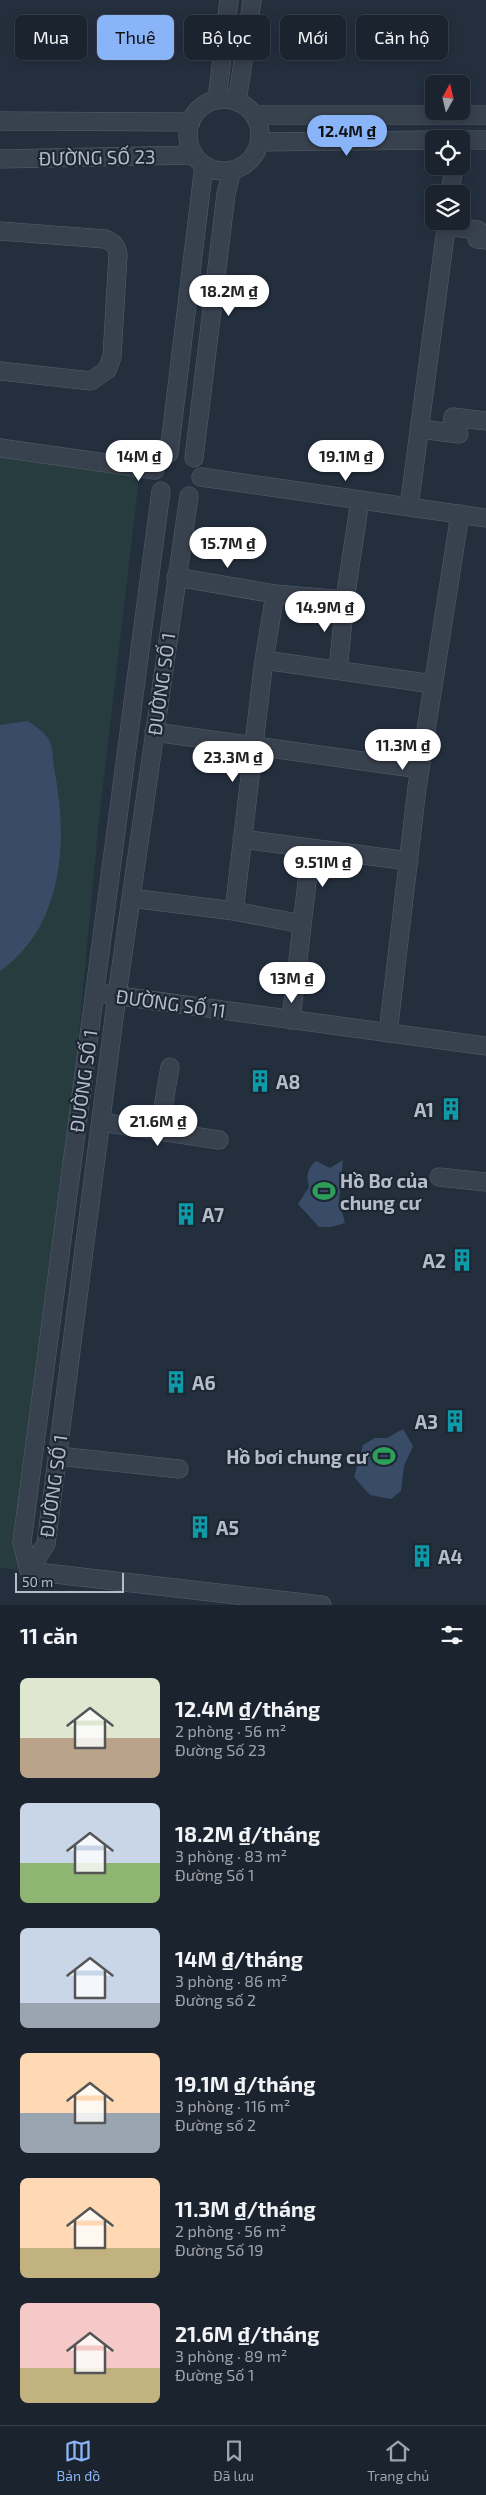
<!DOCTYPE html>
<html lang="vi">
<head>
<meta charset="utf-8">
<style>
	:root { --surface:#1b232e; --page:#242b36; --text:#f1f3f6; --muted:#a0a4aa; --line:#39404a; --accent:#8ab4f8 }
	body { margin:0; font-family:"Exo 2",sans-serif; background:var(--page); color:var(--text); height:100vh; display:flex; flex-direction:column; font-size:19px; white-space:nowrap }
	* { box-sizing:border-box; margin:0 }
	p { font-size:16px; color:var(--muted) }
	.icon { flex:none; width:28px; height:28px; fill:none; stroke:currentColor; stroke-width:2; stroke-linecap:round; stroke-linejoin:round }
	.map { position:relative; height:1605px; overflow:hidden }
	.panel { display:flex; flex-direction:column; background:var(--surface); flex:1 }
	.panel>* { flex:none }
	.guide { position:absolute; left:15px; top:15px; width:456px; height:45px; display:flex; gap:10px }
	.needle { width:32px; rotate:8deg }
	.buttons { position:absolute; left:425px; top:75px; display:grid; gap:10px }
	.buttons a { display:grid; place-items:center; width:45px; height:45px; border-radius:8px; background:var(--surface); box-shadow:0 2px 12px #0003,0 0 0 1px var(--line); font-size:25px }
	.scale { position:absolute; left:15px; bottom:12px; width:109px; box-sizing:border-box; padding-left:5px; border:2px solid #b4bcc9; border-top:0; font-size:14px; line-height:18px; white-space:nowrap; color:#b4bcc9; -webkit-text-stroke:4px #1d2633; paint-order:stroke }
	.price { position:absolute; translate:-50% -42px; padding:0 11px; border-radius:18px; background:#fff; color:#222; font-size:16px; line-height:32px; filter:drop-shadow(0 1px 2px #0008) }
	.price::after { content:''; position:absolute; left:50%; top:30px; width:15px; height:11px; margin-left:-8px; background:inherit; clip-path:polygon(0 0,100% 0,50% 100%) }
	.price.selected { background:var(--accent); color:#111 }
	ul { padding:0; list-style:none }
	li { display:flex; align-items:center; gap:15px; height:125px; padding:0 20px }
	li span { display:grid; place-items:center; flex:none; width:140px; height:100px; border-radius:8px; color:#555 }
	li>.icon { margin-inline-start:auto }
	span .icon { width:60px; height:60px; fill:#fffc; stroke-width:1 }
	li b { font-size:21px }
	h2 { display:flex; justify-content:space-between; align-items:center; height:60px; padding:0 20px; font-size:21px }
	.tag { padding:0 18px; border-radius:8px; background:var(--surface); box-shadow:0 2px 12px #0003,0 0 0 1px var(--line); font-size:18px; line-height:45px }
	.tag.selected { background:var(--accent); color:#111 }
	.tabs { display:flex; justify-content:space-around; align-items:center; height:70px; border-top:1px solid var(--line); background:var(--surface); font-size:14px; color:var(--muted) }
	.tabs a { display:grid; justify-items:center; gap:2px }
	.tabs .selected { color:var(--accent) }
	.map>svg:first-child { display:block }
</style>
</head>
<body>
<div class="map">
<svg width="486" height="1605" viewBox="0 0 486 1605">
	<rect width="100%" height="100%" fill="#242f3e"/>
	<path fill="#263c3f" d="M0,448l140,22 -42,359 -69,742 -29,-3z"/>
	<path fill="#394c67" d="M28,721c8,6 18,12 22,21 3,7 3,18 4,26 10,51 12,110 -14,158 -9,17 -24,34 -40,45v-246z
		M343,1160l-4,41 6,22 -14,4h-12l-21,-23 11,-17c-3,-11 -2,-18 7,-26l14,7z
		M403,1429l10,17 -9,20 -3,25 -10,8 -21,-4 -16,-18 9,-32 12,-7h12z"/>
	<g fill="none" stroke-linecap="round" stroke-linejoin="round">
		<defs>
			<path id="minor" d="M188 135a36 36 0 1 1 72 0a36 36 0 1 1-72 0Z
				M217,100l12,-100
				M237,102l15,-102
				M254,115h232
				M0,121l191,1
				M461,140h25
				M260,142l174,-2
				M0,159l194,-4
				M450,194l4,-28
				M446,226l32,4 -1,9 9,1
				M0,231l105,8c9,4 12,7 13,16l-6,102 -5,13 -16,11 -91,-10
				M420,429l39,5
				M451,433l2,-16 33,4
				M0,448l155,22
				M169,453l35,-288
				M194,458l32,-264 6,-24
				M201,477l285,41
				M409,507l38,-286
				M176,577l99,17 70,6 15,-100
				M264,660l169,24
				M338,670l7,-70
				M154,732l266,37
				M242,839l167,22
				M131,898l103,13 68,13
				M234,911l30,-251 11,-66
				M105,994l381,52
				M291,1020l20,-172
				M388,1033l29,-245 43,-274
				M101,1122l118,18
				M159,1131l11,-64
				M439,1177l47,5
				M58,1456l121,13
				M29,1571l17,-27 71,-549 72,-499
				M29,1571l-7,-29 139,-1051
				M29,1571l293,34"/>
		</defs>
		<use href="#minor" stroke="#565f6c" stroke-width="19"/>
		<use href="#minor" stroke="#38414e" stroke-width="18"/>
	</g>
	<defs>
		<symbol id="building-bare" viewBox="-9 -9 18 18"><path d="M-4-6H4V6H1V3H-1V6H-4ZM-2.5-4.3h1.7v1.8h-1.7ZM.8-4.3h1.7v1.8H.8ZM-2.5-1h1.7V.8h-1.7ZM.8-1h1.7V.8H.8Z" fill="#0f9aa8" stroke="#1d2633" stroke-width="2.5" paint-order="stroke"/></symbol>
		<symbol id="stadium-bare" viewBox="-9 -9 18 18"><path d="M0-5a6.5 5 0 1 0 0 10a6.5 5 0 1 0 0-10ZM-3.5-1.8h7v3.6h-7Z" fill="#2e9e5b" stroke="#1d2633" stroke-width="2.5" paint-order="stroke"/></symbol>
	</defs>
	<g fill-rule="evenodd">
		<use href="#building-bare" x="244" y="1065" width="32" height="32"/>
		<use href="#building-bare" x="435" y="1093" width="32" height="32"/>
		<use href="#stadium-bare" x="308" y="1175" width="32" height="32"/>
		<use href="#building-bare" x="170" y="1198" width="32" height="32"/>
		<use href="#building-bare" x="446" y="1244" width="32" height="32"/>
		<use href="#building-bare" x="160" y="1366" width="32" height="32"/>
		<use href="#building-bare" x="439" y="1405" width="32" height="32"/>
		<use href="#stadium-bare" x="368" y="1440" width="32" height="32"/>
		<use href="#building-bare" x="184" y="1511" width="32" height="32"/>
		<use href="#building-bare" x="406" y="1540" width="32" height="32"/>
	</g>
	<g text-anchor="middle" dominant-baseline="central" stroke-width="4.5" stroke-linejoin="round" paint-order="stroke">
		<g font-size="19" fill="#b4bcc9" stroke="#1d2633">
			<text transform="translate(97 157) rotate(-1)">ĐƯỜNG SỐ 23</text>
			<text transform="translate(161 684) rotate(-82)">ĐƯỜNG SỐ 1</text>
			<text transform="translate(171 1003) rotate(8)">ĐƯỜNG SỐ 11</text>
			<text transform="translate(83 1081) rotate(-82)">ĐƯỜNG SỐ 1</text>
			<text transform="translate(53 1486) rotate(-82)">ĐƯỜNG SỐ 1</text>
		</g>
		<g font-size="19" font-weight="bold" fill="#b4bcc9" stroke="#1d2633" text-anchor="start">
			<text x="276" y="1081">A8</text>
			<text x="434" y="1109" text-anchor="end">A1</text>
			<text x="340" y="1180">Hồ Bơ của<tspan x="340" dy="22">chung cư</tspan></text>
			<text x="202" y="1214">A7</text>
			<text x="446" y="1260" text-anchor="end">A2</text>
			<text x="192" y="1382">A6</text>
			<text x="438" y="1421" text-anchor="end">A3</text>
			<text x="368" y="1456" text-anchor="end">Hồ bơi chung cư</text>
			<text x="216" y="1527">A5</text>
			<text x="438" y="1556">A4</text>
		</g>
	</g>
</svg>
<div class="buttons">
<a><svg class="needle" viewBox="-14 -14 28 28"><path d="M0-13l5 13h-10z" fill="#e53935"/><path d="M0 13l5-13h-10z" fill="#a0a4aa"/></svg></a>
<a><svg class="icon" aria-label="locate" viewBox="0 0 24 24"><circle cx="12" cy="12" r="6"/><path d="M12 2v4M12 18v4M2 12h4M18 12h4"/></svg></a>
<a><svg class="icon" aria-label="layers" viewBox="0 0 24 24"><path d="M12 4l9 5-9 5-9-5zM3 14l9 5 9-5"/></svg></a>
</div>
<div class="scale">50 m</div>
<b class="price selected" style="left:347px;top:157px">12.4M ₫</b>
<b class="price" style="left:229px;top:317px">18.2M ₫</b>
<b class="price" style="left:139px;top:482px">14M ₫</b>
<b class="price" style="left:346px;top:482px">19.1M ₫</b>
<b class="price" style="left:228px;top:569px">15.7M ₫</b>
<b class="price" style="left:325px;top:633px">14.9M ₫</b>
<b class="price" style="left:403px;top:771px">11.3M ₫</b>
<b class="price" style="left:233px;top:783px">23.3M ₫</b>
<b class="price" style="left:323px;top:888px">9.51M ₫</b>
<b class="price" style="left:292px;top:1004px">13M ₫</b>
<b class="price" style="left:158px;top:1147px">21.6M ₫</b>
<div class="guide">
<a class="tag">Mua</a>
<a class="tag selected">Thuê</a>
<a class="tag">Bộ lọc</a>
<a class="tag">Mới</a>
<a class="tag">Căn hộ</a>
</div>
</div>
<section class="panel">
<h2>11 căn<svg class="icon" aria-label="filters" viewBox="0 0 24 24"><path d="M4 7h16M4 17h16"/><circle cx="9" cy="7" r="2"/><circle cx="15" cy="17" r="2"/></svg></h2>
<ul>
<li><span style="background:linear-gradient(#dfe7d0 60%,#b9a48a 0)"><svg class="icon" aria-label="home" viewBox="0 0 24 24"><path d="M3 11l9-7 9 7M6 9v11h12V9"/></svg></span><div><b>12.4M ₫/tháng</b><p>2 phòng · 56 m²</p><p>Đường Số 23</p></div></li>
<li><span style="background:linear-gradient(#c9d6e8 60%,#8fb573 0)"><svg class="icon" aria-label="home" viewBox="0 0 24 24"><path d="M3 11l9-7 9 7M6 9v11h12V9"/></svg></span><div><b>18.2M ₫/tháng</b><p>3 phòng · 83 m²</p><p>Đường Số 1</p></div></li>
<li><span style="background:linear-gradient(#c9d6e8 75%,#9aa5b1 0)"><svg class="icon" aria-label="home" viewBox="0 0 24 24"><path d="M3 11l9-7 9 7M6 9v11h12V9"/></svg></span><div><b>14M ₫/tháng</b><p>3 phòng · 86 m²</p><p>Đường số 2</p></div></li>
<li><span style="background:linear-gradient(#ffd9b3 60%,#9aa5b1 0)"><svg class="icon" aria-label="home" viewBox="0 0 24 24"><path d="M3 11l9-7 9 7M6 9v11h12V9"/></svg></span><div><b>19.1M ₫/tháng</b><p>3 phòng · 116 m²</p><p>Đường số 2</p></div></li>
<li><span style="background:linear-gradient(#ffd9b3 70%,#c2b280 0)"><svg class="icon" aria-label="home" viewBox="0 0 24 24"><path d="M3 11l9-7 9 7M6 9v11h12V9"/></svg></span><div><b>11.3M ₫/tháng</b><p>2 phòng · 56 m²</p><p>Đường Số 19</p></div></li>
<li><span style="background:linear-gradient(#f6c9c9 65%,#c2b280 0)"><svg class="icon" aria-label="home" viewBox="0 0 24 24"><path d="M3 11l9-7 9 7M6 9v11h12V9"/></svg></span><div><b>21.6M ₫/tháng</b><p>3 phòng · 89 m²</p><p>Đường Số 1</p></div></li>
</ul>
</section>
<nav class="tabs">
<a class="selected"><svg class="icon" aria-label="map" viewBox="0 0 24 24"><path d="M3 6l6-2 6 2 6-2v14l-6 2-6-2-6 2zM9 4v14M15 6v14"/></svg>Bản đồ</a>
<a><svg class="icon" aria-label="saved" viewBox="0 0 24 24"><path d="M7 4h10v16l-5-4-5 4z"/></svg>Đã lưu</a>
<a><svg class="icon" aria-label="home" viewBox="0 0 24 24"><path d="M3 11l9-7 9 7M6 9v11h12V9"/></svg>Trang chủ</a>
</nav>
</body>
</html>
